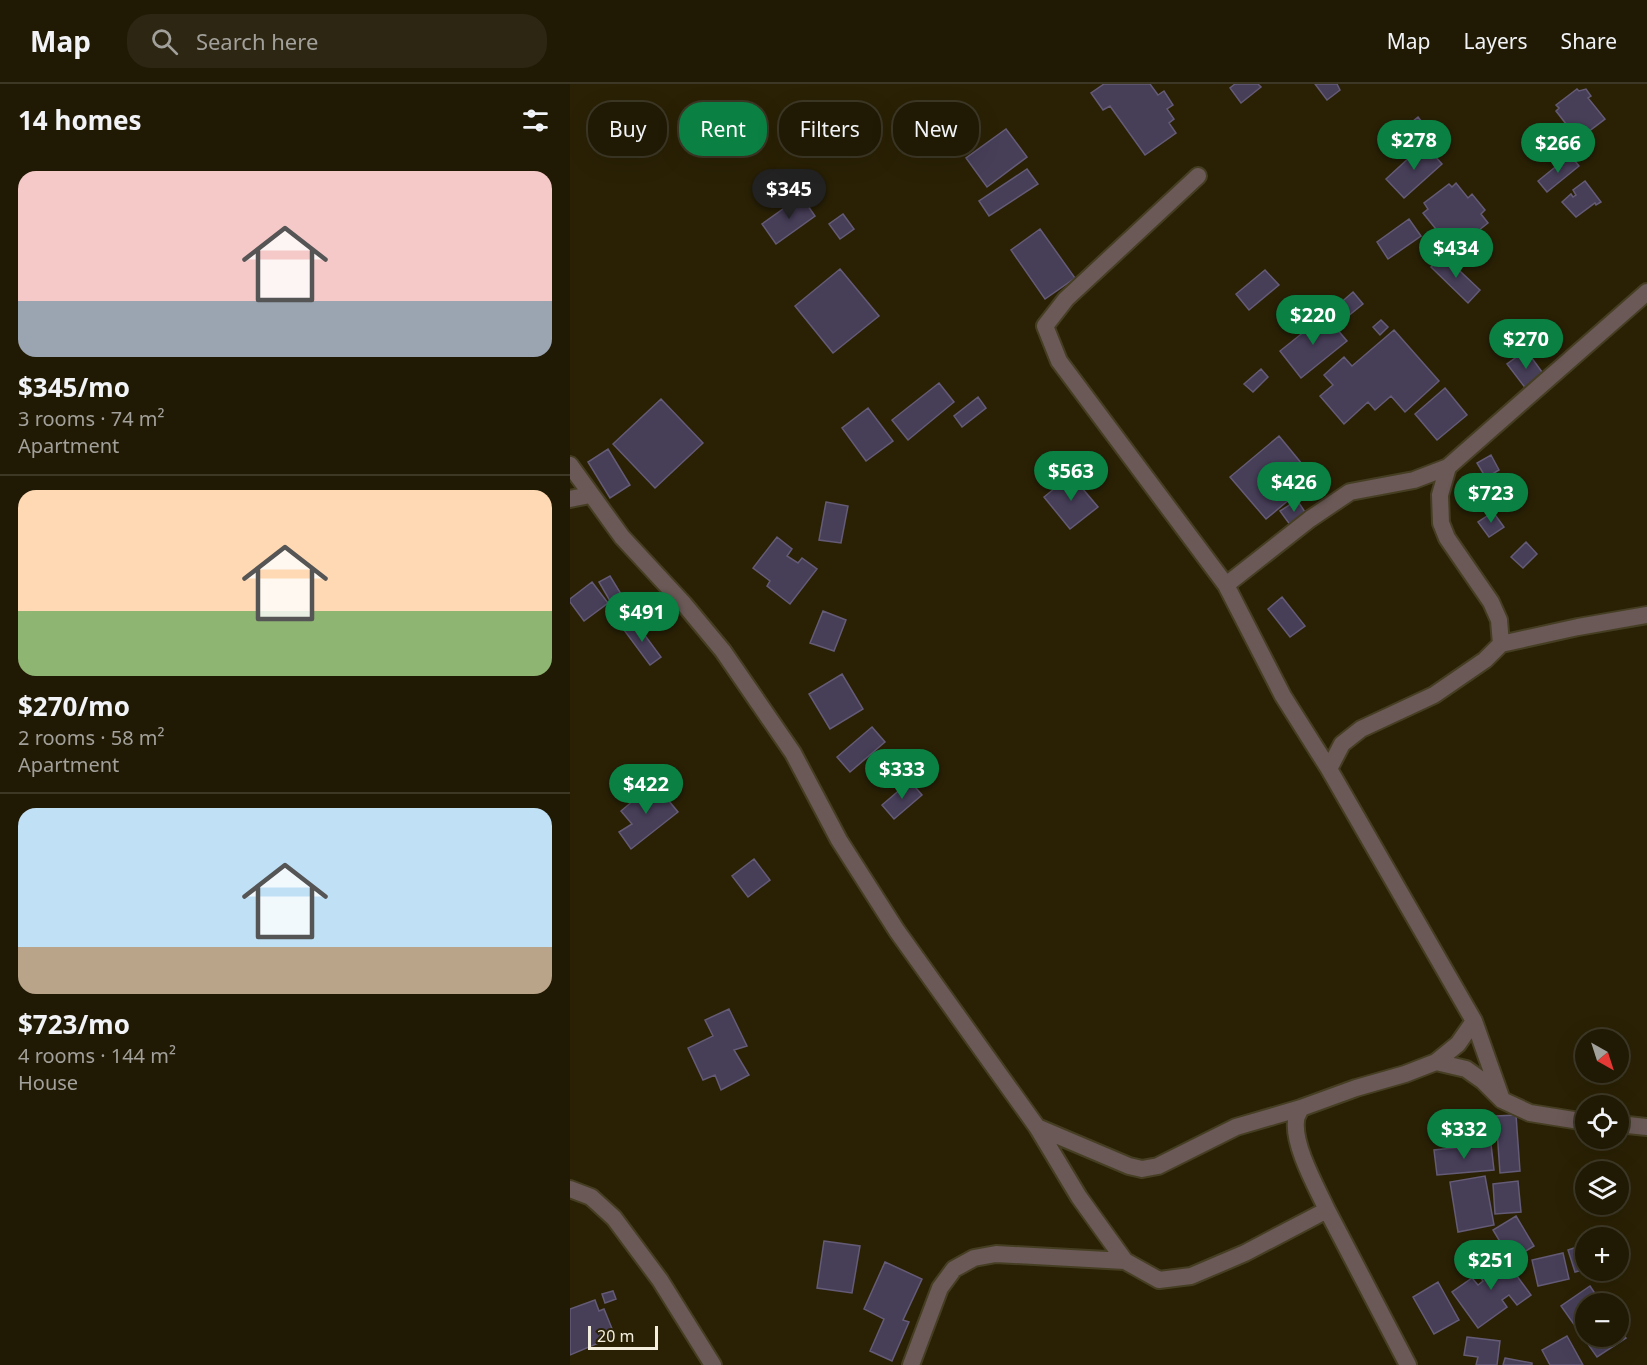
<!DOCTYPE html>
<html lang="en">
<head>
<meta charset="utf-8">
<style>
	:root { --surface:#201904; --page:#2d2613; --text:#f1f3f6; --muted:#a2a09a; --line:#3d3826; --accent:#0b8043 }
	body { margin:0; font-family:"Noto Sans",sans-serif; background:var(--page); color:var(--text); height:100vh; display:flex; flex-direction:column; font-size:22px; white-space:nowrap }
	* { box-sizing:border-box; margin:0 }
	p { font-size:20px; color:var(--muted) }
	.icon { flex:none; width:33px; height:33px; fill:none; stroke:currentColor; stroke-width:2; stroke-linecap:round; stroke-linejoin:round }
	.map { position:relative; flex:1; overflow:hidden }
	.sheet { display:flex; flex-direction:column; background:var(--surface); width:570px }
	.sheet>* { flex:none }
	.hud { position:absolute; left:18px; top:18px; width:570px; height:54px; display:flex; gap:12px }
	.needle { width:39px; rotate:141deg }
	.buttons { position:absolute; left:1005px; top:945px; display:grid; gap:12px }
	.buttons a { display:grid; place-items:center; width:54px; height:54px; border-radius:50%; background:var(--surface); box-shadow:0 6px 24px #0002,0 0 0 2px var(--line); font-size:30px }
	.scale { position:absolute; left:18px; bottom:15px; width:70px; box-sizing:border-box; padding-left:6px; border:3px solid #f4eede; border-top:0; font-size:16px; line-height:21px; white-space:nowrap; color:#f4eede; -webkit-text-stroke:4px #2a2105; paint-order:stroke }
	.price { position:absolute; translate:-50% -51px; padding:0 14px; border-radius:21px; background:var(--accent); color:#fff; font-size:20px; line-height:39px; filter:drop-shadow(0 2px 3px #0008) }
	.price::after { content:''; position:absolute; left:50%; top:36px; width:18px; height:14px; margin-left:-9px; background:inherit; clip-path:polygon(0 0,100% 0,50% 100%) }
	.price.selected { background:#222; color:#fff }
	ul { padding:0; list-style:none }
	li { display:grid; align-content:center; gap:12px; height:318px; padding:0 18px }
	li+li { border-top:2px solid var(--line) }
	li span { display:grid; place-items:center; height:186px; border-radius:18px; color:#555 }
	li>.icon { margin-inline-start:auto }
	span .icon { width:108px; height:108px; fill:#fffc; stroke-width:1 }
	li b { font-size:26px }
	h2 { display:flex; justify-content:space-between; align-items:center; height:72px; padding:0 18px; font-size:26px }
	.tag { padding:0 21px; border-radius:24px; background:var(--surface); box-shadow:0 6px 24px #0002,0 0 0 2px var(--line); font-size:21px; line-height:54px }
	.tag.selected { background:var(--accent); color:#fff }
	header { display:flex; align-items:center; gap:36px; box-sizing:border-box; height:84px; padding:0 30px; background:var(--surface); border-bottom:2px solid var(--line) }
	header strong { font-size:28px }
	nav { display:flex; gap:33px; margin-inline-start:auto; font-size:21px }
	.search { width:420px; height:54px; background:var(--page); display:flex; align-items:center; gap:15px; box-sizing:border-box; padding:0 21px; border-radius:24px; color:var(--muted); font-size:22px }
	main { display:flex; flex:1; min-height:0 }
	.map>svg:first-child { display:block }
</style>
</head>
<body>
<header>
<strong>Map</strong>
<div class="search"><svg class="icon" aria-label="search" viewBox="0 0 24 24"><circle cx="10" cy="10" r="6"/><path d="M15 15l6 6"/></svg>Search here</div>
<nav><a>Map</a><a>Layers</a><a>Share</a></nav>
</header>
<main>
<section class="sheet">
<h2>14 homes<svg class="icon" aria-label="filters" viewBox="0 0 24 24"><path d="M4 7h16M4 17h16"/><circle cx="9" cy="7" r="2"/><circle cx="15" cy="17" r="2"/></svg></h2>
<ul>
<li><span style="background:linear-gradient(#f6c9c9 70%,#9aa5b1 0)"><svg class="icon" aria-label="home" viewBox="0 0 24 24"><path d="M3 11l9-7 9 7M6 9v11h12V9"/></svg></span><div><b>$345/mo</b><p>3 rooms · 74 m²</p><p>Apartment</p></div></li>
<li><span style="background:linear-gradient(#ffd9b3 65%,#8fb573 0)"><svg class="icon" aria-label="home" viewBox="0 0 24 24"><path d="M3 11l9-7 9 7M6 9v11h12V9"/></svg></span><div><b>$270/mo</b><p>2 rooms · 58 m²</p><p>Apartment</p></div></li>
<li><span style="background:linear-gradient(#bfe0f5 75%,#b9a48a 0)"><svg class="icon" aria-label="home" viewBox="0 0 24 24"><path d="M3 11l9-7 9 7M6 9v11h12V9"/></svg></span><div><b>$723/mo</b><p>4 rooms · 144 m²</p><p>House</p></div></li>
</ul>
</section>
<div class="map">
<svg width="1077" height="1281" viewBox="0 0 1077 1281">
	<rect width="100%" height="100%" fill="#2a2105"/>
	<path fill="#473e58" stroke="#645b76" stroke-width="1.5" d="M534,0h46l8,11 6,-4 9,14 -6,4 7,10 -5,4 7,10 -31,22 -35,-49 -7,4 -12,-17z
		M665,0h23l3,3 -20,16 -11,-15z
		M745,0h22l3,6 -13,10z
		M1007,5l2,2 7,-2 5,7 -3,2 17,21 -21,16 -11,-9 -3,3 -14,-18 3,-3 -3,-3z
		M848,33l11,14 -28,21 -10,-13z
		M436,45l21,28 -40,30 -21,-29z
		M854,60l18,20 -38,34 -18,-19z
		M1000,71l9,11 -32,26 -9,-11z
		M457,85l11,15 -49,32 -10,-15z
		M1015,97l16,21 -5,3 -1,-2 -19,14 -14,-15 9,-8 2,3 3,-2 -3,-5z
		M886,99l12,15 4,-4 13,16 -4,4 7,9 -20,16 -2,-3 -11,9 -3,-4 -4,3 -25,-31 5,-4 -4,-6 25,-19 3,3z
		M231,112l14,20 -39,28 -14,-20z
		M273,130l11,15 -14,10 -11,-15z
		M839,135l12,17 -33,23 -11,-17z
		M470,145l35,49 -30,21 -34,-49z
		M873,171l37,35 -12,13 -37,-36z
		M270,185l39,47 -46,37 -38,-47z
		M695,186l14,15 -30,25 -13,-16z
		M783,208l10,12 -16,13 -9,-12z
		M755,231l22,26 -46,37 -21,-27z
		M811,236l7,7 -8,8 -7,-8z
		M824,246l45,51 -34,31 -14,-16 -16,14 -7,-8 -24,22 -24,-28 13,-11 -9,-10 20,-18 8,9z
		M956,266l19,26 -18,14 -20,-26z
		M691,285l7,8 -15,15 -9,-8z
		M369,299l15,19 -46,38 -16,-20z
		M875,304l22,27 -30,25 -22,-26z
		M408,313l8,11 -24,19 -8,-11z
		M91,315l42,44 -48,45 -42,-44z
		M298,324l25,33 -27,20 -24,-33z
		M709,352l23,28 -24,20 12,15 -24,20 -36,-42z
		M38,365l22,36 -20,13 -22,-36z
		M921,371l8,15 -13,8 -9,-15z
		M501,391l27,32 -28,22 -26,-32z
		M727,416l10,15 -16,11 -11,-15z
		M256,418l22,4 -7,37 -22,-3z
		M923,428l11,15 -15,10 -11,-15z
		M207,453l15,12 -5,7 11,7 4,-5 15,11 -27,35 -23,-18 3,-5 -17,-13z
		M956,458l11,12 -14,14 -12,-11z
		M40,492l11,18 -11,7 -11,-19z
		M22,498l16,21 -24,18 -14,-19v-3z
		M712,513l23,29 -15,11 -22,-28z
		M253,527l23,9 -12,31 -24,-8z
		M65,538l26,35 -11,8 -26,-35z
		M272,590l21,35 -33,20 -21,-35z
		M302,643l13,15 -35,30 -13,-15z
		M340,697l12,14 -28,24 -12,-14z
		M84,699l24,29 -47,37 -12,-17 13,-8 -11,-13z
		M184,775l16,21 -22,17 -16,-21z
		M159,925l18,37 -13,4 15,25 -28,15 -6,-15 -12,5 -15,-32 25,-12 -8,-16z
		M946,1031l4,56 -20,2 -4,-57z
		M921,1060l3,26 -57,5 -3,-25z
		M915,1092l9,49 -36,7 -8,-50z
		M948,1097l3,31 -26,2 -2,-30z
		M946,1132l18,30 -23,14 -18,-30z
		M254,1157l36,5 -8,47 -35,-5z
		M1016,1160v25l-11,3 -7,-22z
		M930,1169l31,42 -14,10 -8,-10 -7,5 5,7 -29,21 -26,-36 20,-14 6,7 5,-4 -7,-10z
		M993,1169l6,26 -31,7 -6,-26z
		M315,1178l37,17 -19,41 6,2 -17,39 -22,-10 14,-32 -20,-10z
		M868,1198l21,38 -25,14 -21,-37z
		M1020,1202l12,18h-16v32h32v-9l8,11 -29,19 -36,-51z
		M43,1207l3,8 -11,4 -3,-9z
		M25,1216l4,11 5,-2 11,27 -45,19v-46z
		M997,1252l16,29h-33l-8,-15z
		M897,1253l33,4 -3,24h-21l2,-8 -14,-2z
		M935,1274l27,5v2h-29z"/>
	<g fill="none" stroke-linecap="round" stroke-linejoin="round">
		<defs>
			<path id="minor" d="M628,92l-132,123 -21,27 14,35 167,224 57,111 46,73
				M0,381l52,72 62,67 39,47 70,102 46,87 58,91 140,196 42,70 46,64 34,19 32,-4 54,-23 82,-43 81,155
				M878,383l-8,28 1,28 6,15 44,64 8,18 2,24 -16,16 -51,35 -73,34 -19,15 -13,25 145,252 28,79
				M0,415l20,-4
				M656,501l84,-66 40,-27 64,-12 34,-13 199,-175
				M931,560l77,-17 69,-12
				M866,978l30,7 17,12 19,19 28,13 56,9
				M1048,1040l29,3
				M467,1043l92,39 13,3 16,-3 78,-39 65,-19
				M0,1105l21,8 23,21 46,62 53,85
				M757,1126c-10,-22 -34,-64 -31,-89 0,-4 3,-9 5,-13l55,-20 49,-14 31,-12 22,-18 16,-23
				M341,1281l29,-77 14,-19 20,-11 22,-4 129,7"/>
		</defs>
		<use href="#minor" stroke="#463e23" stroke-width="20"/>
		<use href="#minor" stroke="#6a5956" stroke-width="16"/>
	</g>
</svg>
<div class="buttons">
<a><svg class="needle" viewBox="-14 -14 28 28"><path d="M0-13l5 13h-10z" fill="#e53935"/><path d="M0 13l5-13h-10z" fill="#a2a09a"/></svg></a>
<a><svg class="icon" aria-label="locate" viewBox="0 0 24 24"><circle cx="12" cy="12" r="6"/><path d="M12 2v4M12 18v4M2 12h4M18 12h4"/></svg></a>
<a><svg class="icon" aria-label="layers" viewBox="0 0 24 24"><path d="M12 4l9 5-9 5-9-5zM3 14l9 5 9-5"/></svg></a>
<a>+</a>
<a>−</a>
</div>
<div class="scale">20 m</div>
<b class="price" style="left:844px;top:87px">$278</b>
<b class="price" style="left:988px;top:90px">$266</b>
<b class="price selected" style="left:219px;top:136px">$345</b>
<b class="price" style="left:886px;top:195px">$434</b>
<b class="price" style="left:743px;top:262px">$220</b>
<b class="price" style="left:956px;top:286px">$270</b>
<b class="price" style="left:501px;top:418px">$563</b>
<b class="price" style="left:724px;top:429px">$426</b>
<b class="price" style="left:921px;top:440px">$723</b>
<b class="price" style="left:72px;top:559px">$491</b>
<b class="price" style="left:332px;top:716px">$333</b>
<b class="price" style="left:76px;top:731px">$422</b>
<b class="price" style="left:894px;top:1076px">$332</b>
<b class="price" style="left:921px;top:1207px">$251</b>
<div class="hud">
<a class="tag">Buy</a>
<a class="tag selected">Rent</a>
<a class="tag">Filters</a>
<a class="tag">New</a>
</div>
</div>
</main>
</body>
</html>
